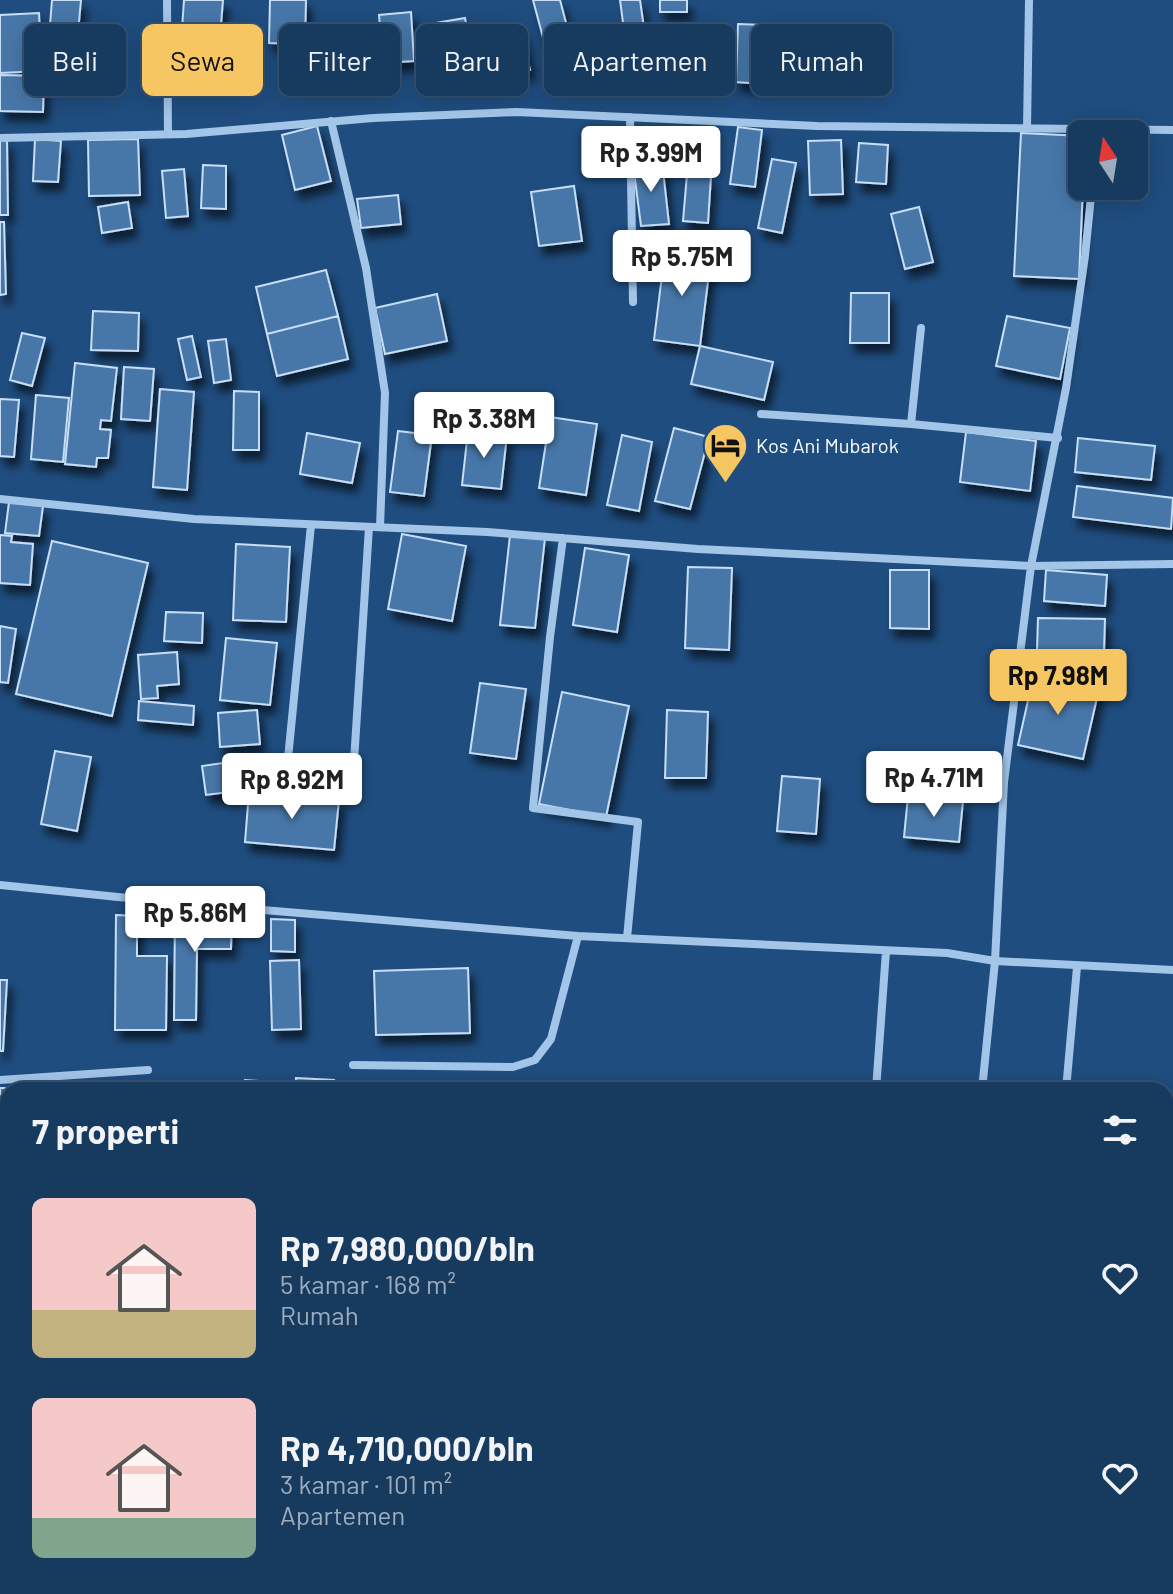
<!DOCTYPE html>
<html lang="id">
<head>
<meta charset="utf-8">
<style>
	:root { --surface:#173a5f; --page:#244568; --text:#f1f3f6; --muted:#9eadbd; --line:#365474; --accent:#f6c663 }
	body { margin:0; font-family:Barlow,sans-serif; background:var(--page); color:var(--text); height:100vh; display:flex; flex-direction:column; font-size:30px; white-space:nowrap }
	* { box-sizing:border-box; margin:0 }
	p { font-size:26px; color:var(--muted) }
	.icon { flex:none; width:44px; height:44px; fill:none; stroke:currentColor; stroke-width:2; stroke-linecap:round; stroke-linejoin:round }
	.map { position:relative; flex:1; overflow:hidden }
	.drawer { position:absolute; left:0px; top:1082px; width:1174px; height:512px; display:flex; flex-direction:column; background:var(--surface); border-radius:24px 24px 0 0; box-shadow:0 4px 20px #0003,0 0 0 2px var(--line) }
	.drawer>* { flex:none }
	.hud { position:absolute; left:24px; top:24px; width:1126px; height:72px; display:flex; gap:16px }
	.needle { width:52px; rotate:348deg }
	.fabs { position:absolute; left:1068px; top:120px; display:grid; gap:16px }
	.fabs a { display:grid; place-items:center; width:80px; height:80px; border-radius:12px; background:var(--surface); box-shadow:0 4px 20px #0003,0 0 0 2px var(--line); font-size:40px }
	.price { position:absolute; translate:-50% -68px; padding:0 18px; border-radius:8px; background:#fff; color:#222; font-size:26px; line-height:52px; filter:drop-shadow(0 2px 4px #0008) }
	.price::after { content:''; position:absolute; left:50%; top:48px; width:24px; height:18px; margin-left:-12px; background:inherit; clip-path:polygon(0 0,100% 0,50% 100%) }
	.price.current { background:var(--accent); color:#111 }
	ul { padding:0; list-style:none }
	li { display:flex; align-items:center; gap:24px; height:200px; padding:0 32px }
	li span { display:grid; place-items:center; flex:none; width:224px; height:160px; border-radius:12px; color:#555 }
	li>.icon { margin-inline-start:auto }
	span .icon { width:96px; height:96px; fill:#fffc; stroke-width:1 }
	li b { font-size:34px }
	h2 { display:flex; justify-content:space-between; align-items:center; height:96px; padding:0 32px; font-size:34px }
	.chip { padding:0 28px; border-radius:12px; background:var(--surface); box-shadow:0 4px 20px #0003,0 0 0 2px var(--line); font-size:28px; line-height:72px }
	.chip.current { background:var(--accent); color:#111 }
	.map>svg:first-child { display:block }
</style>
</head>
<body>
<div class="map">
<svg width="1173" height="1594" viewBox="0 0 1173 1594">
	<defs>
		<filter id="shadow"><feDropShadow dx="5" dy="9" stdDeviation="4" flood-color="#0009"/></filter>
	</defs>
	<rect width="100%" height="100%" fill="#1f4d7f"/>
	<path fill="#4777a9" stroke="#c7def6" stroke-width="2" filter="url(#shadow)" d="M52,0h29l-6,65 -28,-2z
		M184,0h39l-6,74 -38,-2z
		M270,0h36l-1,44 -36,-1z
		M533,0h27l10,38 -25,7z
		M620,0h20l7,49 -20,4z
		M660,0h27v12h-27z
		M411,12l3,49 -31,2 -4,-48z
		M39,13l3,58 -42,2v-58z
		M465,18l8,48 -40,7 -9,-48z
		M738,24l27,1 -3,59 -26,-2z
		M520,26l10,44 -17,4 -9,-44z
		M360,32l10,34 -21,6 -10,-34z
		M0,75l44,1 -1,36 -43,-1z
		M317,126l14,55 -36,9 -13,-55z
		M738,127l24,3 -7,57 -25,-3z
		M1021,133l61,3 1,50 -4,93 -65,-3z
		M35,139l26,2 -3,41 -25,-1z
		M138,139l2,56 -51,1 -1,-56z
		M0,140h7l1,75h-8z
		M841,140l2,54 -33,1 -2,-54z
		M859,143l29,2 -2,39 -30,-2z
		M772,159l24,4 -14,70 -24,-5z
		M662,161l7,63 -28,2 -8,-62z
		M203,165l23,1v43l-25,-1z
		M184,169l4,47 -22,2 -4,-47z
		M687,174l24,2 -3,47 -25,-2z
		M574,186l8,55 -43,5 -8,-54z
		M398,195l3,29 -40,4 -4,-29z
		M128,202l4,26 -30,5 -4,-26z
		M919,207l14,55 -28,7 -14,-55z
		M0,222h4l2,72 -6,1z
		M665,251l46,6 -11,89 -46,-6z
		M326,270l12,46 -71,18 -11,-47z
		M851,293h38v50h-39z
		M437,294l10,47 -62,13 -10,-46z
		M93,311l46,2 -1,38 -47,-1z
		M338,316l10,43 -71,17 -10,-42z
		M1007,316l63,12 -10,51 -64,-13z
		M22,333l23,5 -13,48 -22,-6z
		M192,336l9,41 -14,3 -9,-41z
		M226,339l5,41 -17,3 -6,-42z
		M700,346l73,16 -9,38 -73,-16z
		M75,363l42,5 -6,53 -10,-1 -1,9 11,1 -3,28h-11l-1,9 -31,-3z
		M124,367l30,2 -4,52 -29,-2z
		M160,389l34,3 -7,98 -34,-3z
		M234,391l25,1v58h-26z
		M36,395l33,3 -6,64 -32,-3z
		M0,399l19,1 -5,57 -14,-1z
		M550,417l47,7 -11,71 -47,-7z
		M674,428l35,9 -19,72 -35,-8z
		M398,431l34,4 -8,61 -34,-4z
		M468,431l39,4 -6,54 -39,-4z
		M966,432l70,9 -6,50 -70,-9z
		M307,433l53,10 -8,40 -52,-9z
		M622,435l30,7 -13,69 -32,-6z
		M1078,438l77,8 -4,34 -76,-8z
		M1077,486l96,12 -2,31 -98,-12z
		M9,502l34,4 -4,30 -34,-3z
		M402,534l64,12 -14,75 -64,-12z
		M0,535l12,1 -1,6 22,2 -3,41 -30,-2z
		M510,535l35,3 -10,90 -35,-3z
		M52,541l96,22 -36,153 -96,-22z
		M236,544l54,3 -4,75 -53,-2z
		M585,548l44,7 -12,77 -44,-7z
		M688,567l44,1 -3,82 -44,-2z
		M890,570h39v59l-39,-1z
		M1046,570l61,5 -2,31 -61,-5z
		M166,612l37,1 -1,30 -38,-2z
		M1038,618l67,1 -1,33 -67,-2z
		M0,626l16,3 -8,54 -8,-1z
		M226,638l51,5 -7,62 -50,-5z
		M177,652l2,32 -22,2 1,12 -17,1 -3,-44z
		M1034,674l65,15 -16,70 -65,-14z
		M480,683l46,6 -10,70 -46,-6z
		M562,692l67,14 -23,111 -67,-13z
		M139,701l55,5 -1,19 -55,-5z
		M257,710l3,34 -40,3 -2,-34z
		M667,710l41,2 -2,66h-41z
		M55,751l36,6 -14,74 -36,-7z
		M264,757l4,30 -62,8 -4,-29z
		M782,776l38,3 -4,55 -39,-3z
		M249,792l90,8 -5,50 -89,-8z
		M908,796l55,5 -4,41 -55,-5z
		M175,912l57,1 -1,36h-34l-1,71h-22z
		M116,915l21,1v40h30l-1,74h-51z
		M271,919l24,1v32l-24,-1z
		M299,960l2,69 -29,1 -2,-69z
		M468,968l2,65 -94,2 -2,-64z
		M0,980h7l-4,71h-3z
		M296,1078l38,2 -1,10h-38z
		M245,1080l41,3 -1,7h-41z
		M20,1084l17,1v5h-17z
		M41,1085l22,3 -1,2h-21z
		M0,1088h15l-7,2v46l-8,-1z"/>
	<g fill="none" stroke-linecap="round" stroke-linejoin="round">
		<path stroke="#a3c5e8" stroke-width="8" d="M167,0l1,134
			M630,117l3,185
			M331,121l35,147 19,125 -5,134
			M1027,129l2,-129
			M0,138l186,-4 187,-16 144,-6 300,14 356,4
			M761,414l150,10 147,14
			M911,424l10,-96
			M0,499l194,20 293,13 211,17 333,17 142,-2
			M563,538l-13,99 -17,171 105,14 -11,116
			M353,777l16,-250
			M286,779l25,-254
			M0,885l177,18 401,33 369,17 48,8 178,9
			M353,1065l160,2 22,-7 16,-21 27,-103
			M0,1080l148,-10
			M876,1090l10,-139
			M982,1090l13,-129 9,-179 27,-216 35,-178 19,-132 7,-70
			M1066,1090l11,-123
			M1166,1291l7,-98
			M841,1594l1,-8
			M932,1594l1,-8
			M1024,1594v-8
			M1147,1594l1,-8"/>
	</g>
	<defs>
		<symbol id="hotel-pin" viewBox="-11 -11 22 30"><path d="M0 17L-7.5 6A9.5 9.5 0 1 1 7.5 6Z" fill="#f6c663" stroke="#1f4d7f"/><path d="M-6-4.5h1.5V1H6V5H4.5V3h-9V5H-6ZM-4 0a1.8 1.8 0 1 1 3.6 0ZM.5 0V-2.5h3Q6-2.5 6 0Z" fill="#111"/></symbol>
	</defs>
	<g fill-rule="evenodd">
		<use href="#hotel-pin" x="700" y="420" width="51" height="69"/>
	</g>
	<g text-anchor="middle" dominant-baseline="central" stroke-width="6" stroke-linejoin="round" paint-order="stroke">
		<g font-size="20" fill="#fff" stroke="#1f4d7f" text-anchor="start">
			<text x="756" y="445">Kos Ani Mubarok</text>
		</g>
	</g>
</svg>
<div class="fabs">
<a><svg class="needle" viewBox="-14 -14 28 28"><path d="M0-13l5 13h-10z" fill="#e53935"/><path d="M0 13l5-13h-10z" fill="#9eadbd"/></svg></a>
</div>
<b class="price" style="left:651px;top:194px">Rp 3.99M</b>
<b class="price" style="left:682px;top:298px">Rp 5.75M</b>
<b class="price" style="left:484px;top:460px">Rp 3.38M</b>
<b class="price current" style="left:1058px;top:717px">Rp 7.98M</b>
<b class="price" style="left:934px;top:819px">Rp 4.71M</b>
<b class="price" style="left:292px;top:821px">Rp 8.92M</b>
<b class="price" style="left:195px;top:954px">Rp 5.86M</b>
<div class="hud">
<a class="chip">Beli</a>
<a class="chip current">Sewa</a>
<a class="chip">Filter</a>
<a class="chip">Baru</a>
<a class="chip">Apartemen</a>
<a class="chip">Rumah</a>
</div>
<section class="drawer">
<h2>7 properti<svg class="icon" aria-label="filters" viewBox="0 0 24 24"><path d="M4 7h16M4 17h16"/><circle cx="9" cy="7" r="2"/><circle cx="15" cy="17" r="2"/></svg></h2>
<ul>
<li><span style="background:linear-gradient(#f6c9c9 70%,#c2b280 0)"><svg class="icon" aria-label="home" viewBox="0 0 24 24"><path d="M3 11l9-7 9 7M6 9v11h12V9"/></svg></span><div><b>Rp 7,980,000/bln</b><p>5 kamar · 168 m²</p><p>Rumah</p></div><svg class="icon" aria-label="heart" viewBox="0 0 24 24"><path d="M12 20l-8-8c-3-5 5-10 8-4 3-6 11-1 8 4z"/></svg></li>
<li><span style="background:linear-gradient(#f6c9c9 75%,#7fa58c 0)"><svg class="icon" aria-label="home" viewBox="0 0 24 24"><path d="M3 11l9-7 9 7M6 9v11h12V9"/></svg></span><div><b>Rp 4,710,000/bln</b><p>3 kamar · 101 m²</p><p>Apartemen</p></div><svg class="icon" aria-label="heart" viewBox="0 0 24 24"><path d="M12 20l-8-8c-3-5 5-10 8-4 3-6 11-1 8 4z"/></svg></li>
</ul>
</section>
</div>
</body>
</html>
